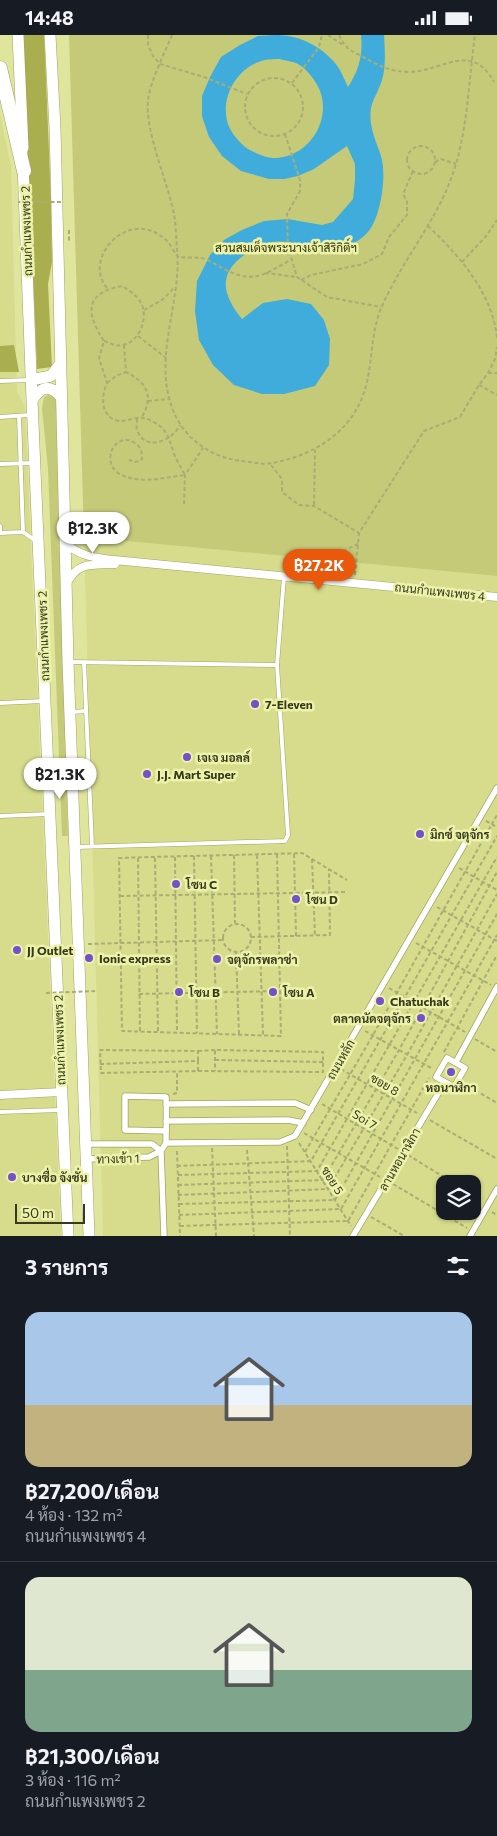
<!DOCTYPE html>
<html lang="th">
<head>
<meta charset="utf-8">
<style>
	:root { --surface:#171b24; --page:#242831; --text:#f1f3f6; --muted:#9ea1a6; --line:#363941; --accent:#ea580c }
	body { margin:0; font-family:Commissioner,Sarabun,sans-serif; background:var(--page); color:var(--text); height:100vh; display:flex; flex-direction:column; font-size:19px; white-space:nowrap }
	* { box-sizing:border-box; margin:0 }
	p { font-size:16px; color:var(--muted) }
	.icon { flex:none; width:28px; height:28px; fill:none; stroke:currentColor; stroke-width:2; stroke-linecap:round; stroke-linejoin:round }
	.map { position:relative; height:1201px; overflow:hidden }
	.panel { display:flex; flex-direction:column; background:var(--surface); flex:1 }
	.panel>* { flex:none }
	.controls { position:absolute; left:436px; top:1140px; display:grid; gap:10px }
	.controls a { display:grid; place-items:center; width:45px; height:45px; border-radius:10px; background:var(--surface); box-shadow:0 1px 4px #0004; font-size:25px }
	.scale { position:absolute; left:15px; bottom:12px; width:70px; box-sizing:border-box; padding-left:5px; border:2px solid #37391c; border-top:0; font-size:14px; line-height:18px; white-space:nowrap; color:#37391c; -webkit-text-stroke:4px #edf2ab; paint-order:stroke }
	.price { position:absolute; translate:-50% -42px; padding:0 11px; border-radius:18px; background:#fff; color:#222; font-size:16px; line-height:32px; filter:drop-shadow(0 1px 2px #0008) }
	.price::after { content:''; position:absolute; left:50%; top:30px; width:15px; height:11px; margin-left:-8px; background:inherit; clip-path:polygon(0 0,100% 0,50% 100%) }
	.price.selected { background:var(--accent); color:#fff }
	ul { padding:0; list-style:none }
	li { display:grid; align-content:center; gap:10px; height:265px; padding:0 25px }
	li+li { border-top:1px solid var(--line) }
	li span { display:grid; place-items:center; height:155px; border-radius:15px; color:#555 }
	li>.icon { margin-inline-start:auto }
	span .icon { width:90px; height:90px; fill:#fffc; stroke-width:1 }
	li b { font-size:21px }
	h2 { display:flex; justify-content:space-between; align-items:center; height:60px; padding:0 25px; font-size:21px }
	.status { display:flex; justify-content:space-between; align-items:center; height:35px; padding:0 25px; background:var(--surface); direction:ltr }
	.status svg { height:14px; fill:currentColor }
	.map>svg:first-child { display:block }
</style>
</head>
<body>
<div class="status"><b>14:48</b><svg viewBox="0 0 49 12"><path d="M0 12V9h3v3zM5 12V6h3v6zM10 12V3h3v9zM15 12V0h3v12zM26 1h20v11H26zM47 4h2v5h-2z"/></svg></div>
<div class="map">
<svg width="497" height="1201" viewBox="0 0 497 1201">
	<rect width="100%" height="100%" fill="#e0e59e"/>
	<path fill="#d6dc8c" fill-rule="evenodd" d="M0,79l11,52 6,225 8,16 36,829h-61z
		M84,502l413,39v660h-394zM445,1149h27v27h-27z"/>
	<path fill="#c5ca79" d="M69,0h428v541l-413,-39z
		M48,360l6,2 2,4 12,435h-6l-14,-367 -6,-61 2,-11z"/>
	<path fill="#a9ae4e" d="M23,0h21l1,19 6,148 1,60 -4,22 4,83 -15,2z
		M14,310l5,27h-19v-26z"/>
	<path fill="#3facdc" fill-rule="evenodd" d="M275,0c23,0 45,10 60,28 6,7 9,16 13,24 11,-17 15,-32 13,-52h23c1,14 2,32 -2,45 -3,10 -9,19 -11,28 -3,17 5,33 10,48 6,19 0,61 -13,76 -13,16 -37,19 -56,15 -15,-3 -25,-7 -41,-5 -8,1 -17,6 -24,11 -30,20 -25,41 -5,66l21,-16 24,-4 24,5 13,16 6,19 -1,26 -14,21 -31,8h-22l-28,-9 -21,-20 -14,-25 -4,-29 2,-30 13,-26 14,-15 18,-10 22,-9 24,-2 34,6 11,-3 20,-23 2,-19v-16l-8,-18 -33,23 -16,7 -14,3h-15l-28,-8 -19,-15 -13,-19 -7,-21v-20l8,-19 11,-20 19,-12 18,-9zM280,24c6,2 13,2 18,5 7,4 12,10 16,16 21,28 3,70 -31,77 -10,3 -21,-1 -29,-5 -11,-4 -24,-19 -27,-31 -6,-26 11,-55 38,-61 4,-1 10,-1 15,-1z"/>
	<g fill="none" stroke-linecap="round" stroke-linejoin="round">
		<defs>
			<path id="service" d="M0,346l30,-1
				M19,381l4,116
				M0,382l30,-2
				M0,429l33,-1
				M0,491v7l23,-1 13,9
				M70,627l207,3
				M84,627l8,184
				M0,668l43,-2
				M72,677l14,-1
				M0,781l49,-2
				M77,812l208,-6 3,-6 -11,-170 7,-88
				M0,1077l60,-2"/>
			<path id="pedestrian" d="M447,1023l18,10 -11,19 -18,-10z
				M456,1027l41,-75
				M166,1069l129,-1 16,7
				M166,1086l122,-1 15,3
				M166,1096l-41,-1v-34l41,1c1,15 0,31 0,46
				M85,1109h67l9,7 -12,6 -63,2
				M164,1201l-3,-85 5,-8 114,-1 15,-6 202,-348
				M353,1201l92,-154
				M470,1201l27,-47"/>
			<path id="minor" d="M64,507c15,14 30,16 50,18l383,37
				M67,548c11,-22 26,-18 48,-19
				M0,1060l61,-3"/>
			<path id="secondary" d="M18,0l5,113
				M50,0l5,93 13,534 21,574
				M23,129l9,236 36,836
				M31,345l20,-4 9,-12
				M32,365c10,-14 18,-16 29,-3"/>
			<path id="motorway" d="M0,33l24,103"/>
		</defs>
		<use href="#service" stroke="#a0a45f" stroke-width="5"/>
		<use href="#pedestrian" stroke="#a0a45f" stroke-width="7"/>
		<use href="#minor" stroke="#a0a45f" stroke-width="9"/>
		<use href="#secondary" stroke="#a0a45f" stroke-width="12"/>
		<use href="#motorway" stroke="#a0a45f" stroke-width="15"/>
		<path stroke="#a9ad74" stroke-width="2" stroke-dasharray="4 2.5" stroke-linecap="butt" d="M148,0v10l5,11 7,8 44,13 43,17
			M172,0c-7,17 -23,49 -24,66 -3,29 18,78 25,108 3,13 3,27 4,41 5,53 -25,107 -4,160 11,29 39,48 69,51 10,1 21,4 30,2 39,-7 75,-28 90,-65 12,-30 7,-65 21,-94 19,-42 49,-78 66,-120 19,-47 19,-99 26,-149
			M328,0l15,10
			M339,0c8,17 13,15 28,24 15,8 25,13 43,13 32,-1 62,-31 84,10
			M245 72a29 29 0 1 1 58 0a29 29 0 1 1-58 0Z
			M292,48l27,-36 3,-12
			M285,99l15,46v11l-13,23 1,33 9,30 30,20 54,10
			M407 125a14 14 0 1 1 28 0a14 14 0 1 1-28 0Z
			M435,127l6,-3 15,5
			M428,191c31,29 65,68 69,112
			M69,195v12
			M462,227l25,-27 10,-15
			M265,238l32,4
			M301,245l10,-5 52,-11 19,-10 7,-17 18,-22v-13l-4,-8 10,-23
			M107,253c-26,-31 24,-83 60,-47 4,4 7,11 11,16 7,1 16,0 23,1 7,1 15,7 21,10 30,16 41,8 68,-8
			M144,275l18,-10 13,-13
			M138,301l28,22
			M104,306c6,2 12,6 18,4 17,-2 26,-26 20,-40 -4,-9 -12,-14 -20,-19 -37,7 -37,26 -18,55l-5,17 8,25c-6,13 -7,35 12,38 8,1 17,-5 24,-3 4,0 11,4 14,6 12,8 13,18 17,30 3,7 7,14 11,21 -19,2 -42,9 -61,1 -27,-10 -9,-47 11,-33 6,4 7,9 7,16l-6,3 -7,-2
			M124,310l2,27c21,11 28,23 16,45
			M488,338h9
			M107,348l9,-7 10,-4
			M479,350l18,10
			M148,366l22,-2
			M137,384c0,3 -1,8 0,11 8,23 36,10 43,-5
			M271,430l11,14v13l17,13 15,1 45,27
			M184,469l1,-29 18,-27
			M314,470l1,-55
			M343,516l15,-7
			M355,540l4,-42 65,-102 36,-14 19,-32 9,-12 7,-14 2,-12
			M486,786l11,6
			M277,819l4,182 -159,-5 -3,-173c61,-2 122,-3 183,-5l45,27
			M294,819l2,82
			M234,820l1,68
			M257,820l6,180
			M194,821l3,177
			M211,821l6,178
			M175,822l2,175
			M138,823l2,174
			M155,823l3,175
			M312,824l3,77
			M459,833l38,22
			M120,861l227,-4
			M437,872l60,34
			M223 903a14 14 0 1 1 28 0a14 14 0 1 1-28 0Z
			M251,902l79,-2 -1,-66
			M416,908l75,42
			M88,909l135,-4
			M236,917l3,82
			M389,953l76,44
			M139,959l141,-3
			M365,996l68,38
			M475,1004l22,13
			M198,1016l17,-1
			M444,1017l53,-97
			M215,1025l108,2
			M100,1029l98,-3v10l-97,2 -1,-23 98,1v10
			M341,1034l76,44
			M198,1036l125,1v-20l-108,-2v21
			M464,1049l33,19
			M173,1059l4,-1v-21
			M322,1069l76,45
			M430,1085l67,39
			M304,1098l76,44
			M299,1108l52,83
			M287,1111l3,90
			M212,1113l4,88
			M247,1115l7,86
			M177,1116l3,85
			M305,1117l68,-117 124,-220
			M408,1120l47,29
			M177,1131l134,-5 186,-325
			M178,1140l139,-4 180,-314
			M393,1149l74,44
			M178,1150l145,-5 76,-130 98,-178
			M472,1159l10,6
			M178,1160l150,-6 79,-134 90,-161
			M179,1169l156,-4 162,-286
			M492,1177l5,3
			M179,1180l162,-6 156,-274
			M371,1182l33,19
			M180,1191l168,-5 81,-143"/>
		<use href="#service" stroke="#fff" stroke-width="4"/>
		<use href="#pedestrian" stroke="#fff" stroke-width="5.5"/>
		<use href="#minor" stroke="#fff" stroke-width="8"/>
		<use href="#secondary" stroke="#fff" stroke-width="11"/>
		<use href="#motorway" stroke="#fff" stroke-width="14"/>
		<path stroke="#a9ad74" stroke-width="2" stroke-dasharray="4 2.5" stroke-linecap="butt" d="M18,167h43
			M46,958l49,-2"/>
	</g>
	<g fill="#7251ca" stroke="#edf2ab" stroke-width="2">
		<circle cx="255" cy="669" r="5"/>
		<circle cx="187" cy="722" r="5"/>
		<circle cx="147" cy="739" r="5"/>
		<circle cx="420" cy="799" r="5"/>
		<circle cx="176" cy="849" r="5"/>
		<circle cx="296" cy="864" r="5"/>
		<circle cx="17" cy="915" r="5"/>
		<circle cx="89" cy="923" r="5"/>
		<circle cx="217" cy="924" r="5"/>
		<circle cx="179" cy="957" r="5"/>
		<circle cx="273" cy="957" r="5"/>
		<circle cx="380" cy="966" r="5"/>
		<circle cx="421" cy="983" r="5"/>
		<circle cx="451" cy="1037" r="5"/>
		<circle cx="12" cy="1142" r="5"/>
	</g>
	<g text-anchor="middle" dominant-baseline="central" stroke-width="5" stroke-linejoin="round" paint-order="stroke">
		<g font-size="12" fill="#37391c" stroke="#edf2ab">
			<text transform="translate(26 196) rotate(-92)">ถนนกำแพงเพชร 2</text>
			<text transform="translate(440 556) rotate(6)">ถนนกำแพงเพชร 4</text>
			<text transform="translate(43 601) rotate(-92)">ถนนกำแพงเพชร 2</text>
			<text transform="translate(59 1005) rotate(-92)">ถนนกำแพงเพชร 2</text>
			<text transform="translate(340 1024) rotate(-60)">ถนนหลัก</text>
			<text transform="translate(385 1049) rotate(30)">ซอย 8</text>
			<text transform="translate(365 1084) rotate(31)">Soi 7</text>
			<text transform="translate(118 1123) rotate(-1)">ทางเข้า 1</text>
			<text transform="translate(399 1124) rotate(-60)">ลานหอนาฬิกา</text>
			<text transform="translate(333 1145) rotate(58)">ซอย 5</text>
		</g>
		<g font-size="12" fill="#32330a" stroke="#edf2ab">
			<text x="286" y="212">สวนสมเด็จพระนางเจ้าสิริกิติ์ฯ</text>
		</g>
		<g font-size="12" font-weight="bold" fill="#37391c" stroke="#edf2ab" text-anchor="start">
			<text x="265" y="669">7-Eleven</text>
			<text x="197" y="722">เจเจ มอลล์</text>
			<text x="157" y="739">J.J. Mart Super</text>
			<text x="430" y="799">มิกซ์ จตุจักร</text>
			<text x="186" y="849">โซน C</text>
			<text x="306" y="864">โซน D</text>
			<text x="27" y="915">JJ Outlet</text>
			<text x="99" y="923">Ionic express</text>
			<text x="227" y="924">จตุจักรพลาซ่า</text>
			<text x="189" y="957">โซน B</text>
			<text x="283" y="957">โซน A</text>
			<text x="390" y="966">Chatuchak</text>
			<text x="411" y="983" text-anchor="end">ตลาดนัดจตุจักร</text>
			<text x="451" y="1052" text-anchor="middle">หอนาฬิกา</text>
			<text x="22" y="1142">บางซื่อ จังชั่น</text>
		</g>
	</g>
</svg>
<div class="controls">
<a><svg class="icon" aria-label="layers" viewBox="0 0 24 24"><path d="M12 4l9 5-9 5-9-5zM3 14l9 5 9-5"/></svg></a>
</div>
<div class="scale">50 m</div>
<b class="price" style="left:93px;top:519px">฿12.3K</b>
<b class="price selected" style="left:319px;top:556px">฿27.2K</b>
<b class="price" style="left:60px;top:765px">฿21.3K</b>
</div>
<section class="panel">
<h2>3 รายการ<svg class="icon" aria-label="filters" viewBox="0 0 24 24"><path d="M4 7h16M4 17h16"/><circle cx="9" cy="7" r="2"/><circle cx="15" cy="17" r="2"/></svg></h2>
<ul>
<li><span style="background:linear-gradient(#a9c7e8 60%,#c2b280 0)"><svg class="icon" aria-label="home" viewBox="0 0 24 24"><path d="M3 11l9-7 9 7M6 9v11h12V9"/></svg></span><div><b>฿27,200/เดือน</b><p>4 ห้อง · 132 m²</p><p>ถนนกำแพงเพชร 4</p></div></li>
<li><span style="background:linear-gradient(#dfe7d0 60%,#7fa58c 0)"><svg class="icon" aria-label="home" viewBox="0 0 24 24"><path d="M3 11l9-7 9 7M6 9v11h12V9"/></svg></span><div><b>฿21,300/เดือน</b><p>3 ห้อง · 116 m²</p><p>ถนนกำแพงเพชร 2</p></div></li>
</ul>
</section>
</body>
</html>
